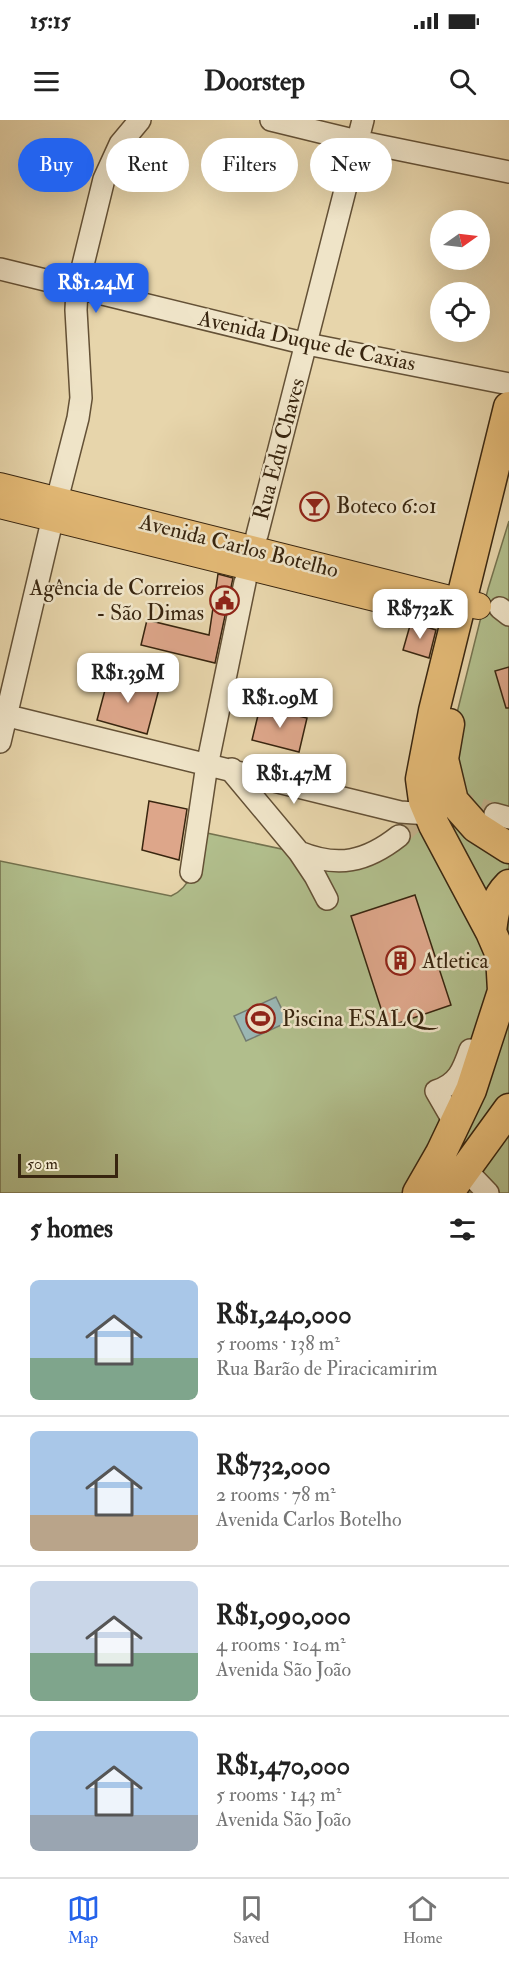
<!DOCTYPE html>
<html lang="en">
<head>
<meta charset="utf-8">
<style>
	:root { --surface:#fff; --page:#f6f6f6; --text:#222; --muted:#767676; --line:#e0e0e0; --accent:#2563eb }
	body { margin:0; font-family:"IM FELL Double Pica",serif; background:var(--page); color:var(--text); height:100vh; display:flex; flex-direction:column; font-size:22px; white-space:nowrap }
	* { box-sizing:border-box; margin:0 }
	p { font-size:20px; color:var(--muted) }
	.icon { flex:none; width:33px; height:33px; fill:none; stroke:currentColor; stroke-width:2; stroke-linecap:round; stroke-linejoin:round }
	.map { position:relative; height:1073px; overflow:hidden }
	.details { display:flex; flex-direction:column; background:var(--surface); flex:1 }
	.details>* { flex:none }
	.hud { position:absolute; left:18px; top:18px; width:474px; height:54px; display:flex; gap:12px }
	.needle { width:39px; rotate:76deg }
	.fabs { position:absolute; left:430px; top:90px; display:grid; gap:12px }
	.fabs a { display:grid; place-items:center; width:60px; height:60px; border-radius:50%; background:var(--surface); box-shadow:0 6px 24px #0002; font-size:30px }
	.scale { position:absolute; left:18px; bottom:15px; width:100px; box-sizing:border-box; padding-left:6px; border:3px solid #38250f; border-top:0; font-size:16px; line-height:21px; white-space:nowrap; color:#38250f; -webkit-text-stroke:4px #efe4c8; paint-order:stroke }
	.price { position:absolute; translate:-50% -51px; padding:0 14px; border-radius:12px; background:#fff; color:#222; font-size:20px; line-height:39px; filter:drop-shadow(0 2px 3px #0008) }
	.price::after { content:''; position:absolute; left:50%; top:36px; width:18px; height:14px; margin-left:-9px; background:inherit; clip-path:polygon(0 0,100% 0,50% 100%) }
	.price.selected { background:var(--accent); color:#fff }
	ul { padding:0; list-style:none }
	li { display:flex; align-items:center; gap:18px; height:150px; padding:0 30px }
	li+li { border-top:2px solid var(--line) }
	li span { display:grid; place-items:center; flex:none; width:168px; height:120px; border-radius:9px; color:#555 }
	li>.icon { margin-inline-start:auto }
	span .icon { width:72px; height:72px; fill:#fffc; stroke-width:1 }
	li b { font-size:26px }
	h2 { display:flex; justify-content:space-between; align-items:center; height:72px; padding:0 30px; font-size:26px }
	.pill { padding:0 21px; border-radius:27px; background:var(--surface); box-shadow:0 6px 24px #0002; font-size:21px; line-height:54px }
	.pill.selected { background:var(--accent); color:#fff }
	.status { display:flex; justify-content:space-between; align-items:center; height:42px; padding:0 30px; background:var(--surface); direction:ltr }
	.status svg { height:16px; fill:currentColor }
	header { display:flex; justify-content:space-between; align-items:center; height:78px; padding:0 30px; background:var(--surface); font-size:27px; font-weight:700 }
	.dock { display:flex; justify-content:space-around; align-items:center; height:84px; border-top:2px solid var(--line); background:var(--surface); font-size:16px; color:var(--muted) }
	.dock a { display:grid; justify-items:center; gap:3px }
	.dock .selected { color:var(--accent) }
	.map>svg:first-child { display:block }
</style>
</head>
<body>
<div class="status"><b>15:15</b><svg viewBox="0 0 49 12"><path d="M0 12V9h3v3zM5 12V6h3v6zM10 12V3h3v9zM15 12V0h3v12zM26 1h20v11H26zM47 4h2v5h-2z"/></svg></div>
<header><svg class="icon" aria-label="menu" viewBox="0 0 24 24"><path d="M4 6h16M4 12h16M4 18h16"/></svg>Doorstep<svg class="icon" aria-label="search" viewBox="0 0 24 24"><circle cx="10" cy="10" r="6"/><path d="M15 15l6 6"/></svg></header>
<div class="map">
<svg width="509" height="1073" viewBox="0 0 509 1073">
	<rect width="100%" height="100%" fill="#e7d5ab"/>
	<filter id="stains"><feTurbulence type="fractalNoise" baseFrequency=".00333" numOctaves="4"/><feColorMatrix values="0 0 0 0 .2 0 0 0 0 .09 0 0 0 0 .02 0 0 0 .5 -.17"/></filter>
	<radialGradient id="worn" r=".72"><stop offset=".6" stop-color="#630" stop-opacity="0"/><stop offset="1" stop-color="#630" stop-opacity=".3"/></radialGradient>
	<path fill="#b1be8c" stroke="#74724e" stroke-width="1.5" d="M509,401v672h-58l8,-32 11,-68 -68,100h-402v-332l171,35c24,-10 26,-40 31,-64l131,28 47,-12 33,-28 32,-59 43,-172z"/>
	<path fill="#9ab6b3" stroke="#737c71" stroke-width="1.5" d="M276,877l12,25 -42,19 -12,-25z"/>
	<path fill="#dda68a" stroke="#38250f" stroke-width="1.5" d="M218,454l15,4 -18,85 -74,-18 6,-25 62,15z
		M411,502l25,8 -7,28 -26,-8z
		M509,547v41h-3l-11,-37z
		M109,555l50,14 -12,45 -50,-14z
		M260,587l47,11 -8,34 -47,-12z
		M149,681l38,8 -8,51 -37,-10z
		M415,775l36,110 -64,22 -36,-111z"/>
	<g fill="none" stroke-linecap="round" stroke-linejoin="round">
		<path stroke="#c4b28c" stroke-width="21" stroke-dasharray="21 10" stroke-linecap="butt" d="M399,716c36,-36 49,-40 96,-22"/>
		<defs>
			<path id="minor" d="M271,0l86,21 152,31
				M0,149l307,75 202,40
				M257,415l106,-415
				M500,488l9,7
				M0,594l400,98 29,2
				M0,622l57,-242 21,-82 3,-20 -5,-88 1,-21 27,-110 16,-35 20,-24
				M232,649l1,4 66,79c39,16 67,10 100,-16
				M495,694l14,4
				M299,732l16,24 12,23
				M191,752l15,-101 39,-189
				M455,1004l-19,-33c22,-7 27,-21 34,-41
				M466,1050l22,23"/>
			<path id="major" d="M0,366l478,120
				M0,385l439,109"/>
			<path id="highway" d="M449,604l-6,35 10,42 23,26 33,21
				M491,812c2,-19 4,-33 18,-47
				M418,1073l23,-40 30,-63 32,-99 -2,-36 -10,-23 -57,-107 -10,-24 -3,-22 13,-68 75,-304
				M448,1073l61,-84"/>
		</defs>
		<use href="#minor" stroke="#645136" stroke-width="24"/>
		<use href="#major" stroke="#38250f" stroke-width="28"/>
		<use href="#highway" stroke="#38250f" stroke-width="33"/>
		<use href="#minor" stroke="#efe4c8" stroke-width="21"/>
		<use href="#major" stroke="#e4ba76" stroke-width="26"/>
		<use href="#highway" stroke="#e4ba76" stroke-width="30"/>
	</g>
	<defs>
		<symbol id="bar-ring" viewBox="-11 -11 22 22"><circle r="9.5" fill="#efe4c8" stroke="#8f2418" stroke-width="1.5"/><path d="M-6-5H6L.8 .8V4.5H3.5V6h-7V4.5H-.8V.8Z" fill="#8f2418"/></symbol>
		<symbol id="civic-ring" viewBox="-11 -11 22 22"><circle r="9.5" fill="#efe4c8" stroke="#8f2418" stroke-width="1.5"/><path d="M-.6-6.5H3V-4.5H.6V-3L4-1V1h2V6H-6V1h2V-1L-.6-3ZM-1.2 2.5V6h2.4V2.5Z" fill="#8f2418"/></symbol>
		<symbol id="building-ring" viewBox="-11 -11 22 22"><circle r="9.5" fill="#efe4c8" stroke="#8f2418" stroke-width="1.5"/><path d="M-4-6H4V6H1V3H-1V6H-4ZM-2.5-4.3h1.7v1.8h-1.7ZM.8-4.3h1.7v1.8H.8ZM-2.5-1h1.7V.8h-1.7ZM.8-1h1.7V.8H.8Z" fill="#8f2418"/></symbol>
		<symbol id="stadium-ring" viewBox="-11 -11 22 22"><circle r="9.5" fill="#efe4c8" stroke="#8f2418" stroke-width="1.5"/><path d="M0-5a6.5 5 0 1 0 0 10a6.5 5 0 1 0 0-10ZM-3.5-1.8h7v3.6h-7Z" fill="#8f2418"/></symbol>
	</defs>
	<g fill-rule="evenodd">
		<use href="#bar-ring" x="298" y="370" width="33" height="33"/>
		<use href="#civic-ring" x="208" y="464" width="33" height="33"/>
		<use href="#building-ring" x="384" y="824" width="33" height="33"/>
		<use href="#stadium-ring" x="244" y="882" width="33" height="33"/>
	</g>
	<g text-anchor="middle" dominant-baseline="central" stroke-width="5" stroke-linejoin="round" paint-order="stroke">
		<g font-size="22" fill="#38250f" stroke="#efe4c8">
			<text transform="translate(307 221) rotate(12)">Avenida Duque de Caxias</text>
			<text transform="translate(279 329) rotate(-75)">Rua Edu Chaves</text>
			<text transform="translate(239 426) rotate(14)">Avenida Carlos Botelho</text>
		</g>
		<g font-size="22" fill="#38250f" stroke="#efe4c8" text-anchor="start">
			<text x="336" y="386">Boteco 6:01</text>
			<text x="204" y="468" text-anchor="end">Agência de Correios<tspan x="204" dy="25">- São Dimas</tspan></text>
			<text x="422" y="841">Atletica</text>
			<text x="282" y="899">Piscina ESALQ</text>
		</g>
	</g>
	<rect width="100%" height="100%" filter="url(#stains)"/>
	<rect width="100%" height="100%" fill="url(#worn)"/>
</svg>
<div class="fabs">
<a><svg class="needle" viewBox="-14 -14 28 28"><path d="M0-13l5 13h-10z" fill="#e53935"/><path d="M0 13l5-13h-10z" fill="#767676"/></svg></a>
<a><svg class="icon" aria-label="locate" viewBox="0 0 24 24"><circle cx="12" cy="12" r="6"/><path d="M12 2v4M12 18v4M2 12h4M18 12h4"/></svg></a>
</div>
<div class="scale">50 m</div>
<b class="price selected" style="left:96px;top:194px">R$1.24M</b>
<b class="price" style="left:420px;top:520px">R$732K</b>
<b class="price" style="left:128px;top:584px">R$1.39M</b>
<b class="price" style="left:280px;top:609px">R$1.09M</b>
<b class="price" style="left:294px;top:685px">R$1.47M</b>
<div class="hud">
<a class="pill selected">Buy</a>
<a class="pill">Rent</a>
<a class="pill">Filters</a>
<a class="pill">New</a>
</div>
</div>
<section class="details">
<h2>5 homes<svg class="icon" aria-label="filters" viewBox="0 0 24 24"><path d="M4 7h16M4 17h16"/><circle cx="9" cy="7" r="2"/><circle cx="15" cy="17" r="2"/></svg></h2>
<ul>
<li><span style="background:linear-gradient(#a9c7e8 65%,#7fa58c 0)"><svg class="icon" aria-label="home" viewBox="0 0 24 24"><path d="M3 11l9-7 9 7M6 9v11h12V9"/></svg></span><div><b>R$1,240,000</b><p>5 rooms · 138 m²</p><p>Rua Barão de Piracicamirim</p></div></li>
<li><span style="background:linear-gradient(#a9c7e8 70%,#b9a48a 0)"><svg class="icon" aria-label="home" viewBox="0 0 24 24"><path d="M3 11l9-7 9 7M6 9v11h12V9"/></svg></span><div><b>R$732,000</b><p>2 rooms · 78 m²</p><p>Avenida Carlos Botelho</p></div></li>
<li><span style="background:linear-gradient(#c9d6e8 60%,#7fa58c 0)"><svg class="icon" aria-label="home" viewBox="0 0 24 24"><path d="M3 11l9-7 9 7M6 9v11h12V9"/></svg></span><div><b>R$1,090,000</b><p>4 rooms · 104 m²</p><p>Avenida São João</p></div></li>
<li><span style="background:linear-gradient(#a9c7e8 70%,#9aa5b1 0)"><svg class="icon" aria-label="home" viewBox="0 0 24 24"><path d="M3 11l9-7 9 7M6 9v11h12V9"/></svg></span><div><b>R$1,470,000</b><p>5 rooms · 143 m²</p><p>Avenida São João</p></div></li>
</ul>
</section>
<nav class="dock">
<a class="selected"><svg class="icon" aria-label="map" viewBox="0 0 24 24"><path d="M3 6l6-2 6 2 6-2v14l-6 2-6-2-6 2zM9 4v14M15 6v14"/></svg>Map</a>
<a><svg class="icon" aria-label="saved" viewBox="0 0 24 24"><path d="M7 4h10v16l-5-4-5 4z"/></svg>Saved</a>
<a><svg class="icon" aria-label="home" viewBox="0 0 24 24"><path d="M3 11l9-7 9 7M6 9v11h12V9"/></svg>Home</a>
</nav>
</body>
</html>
